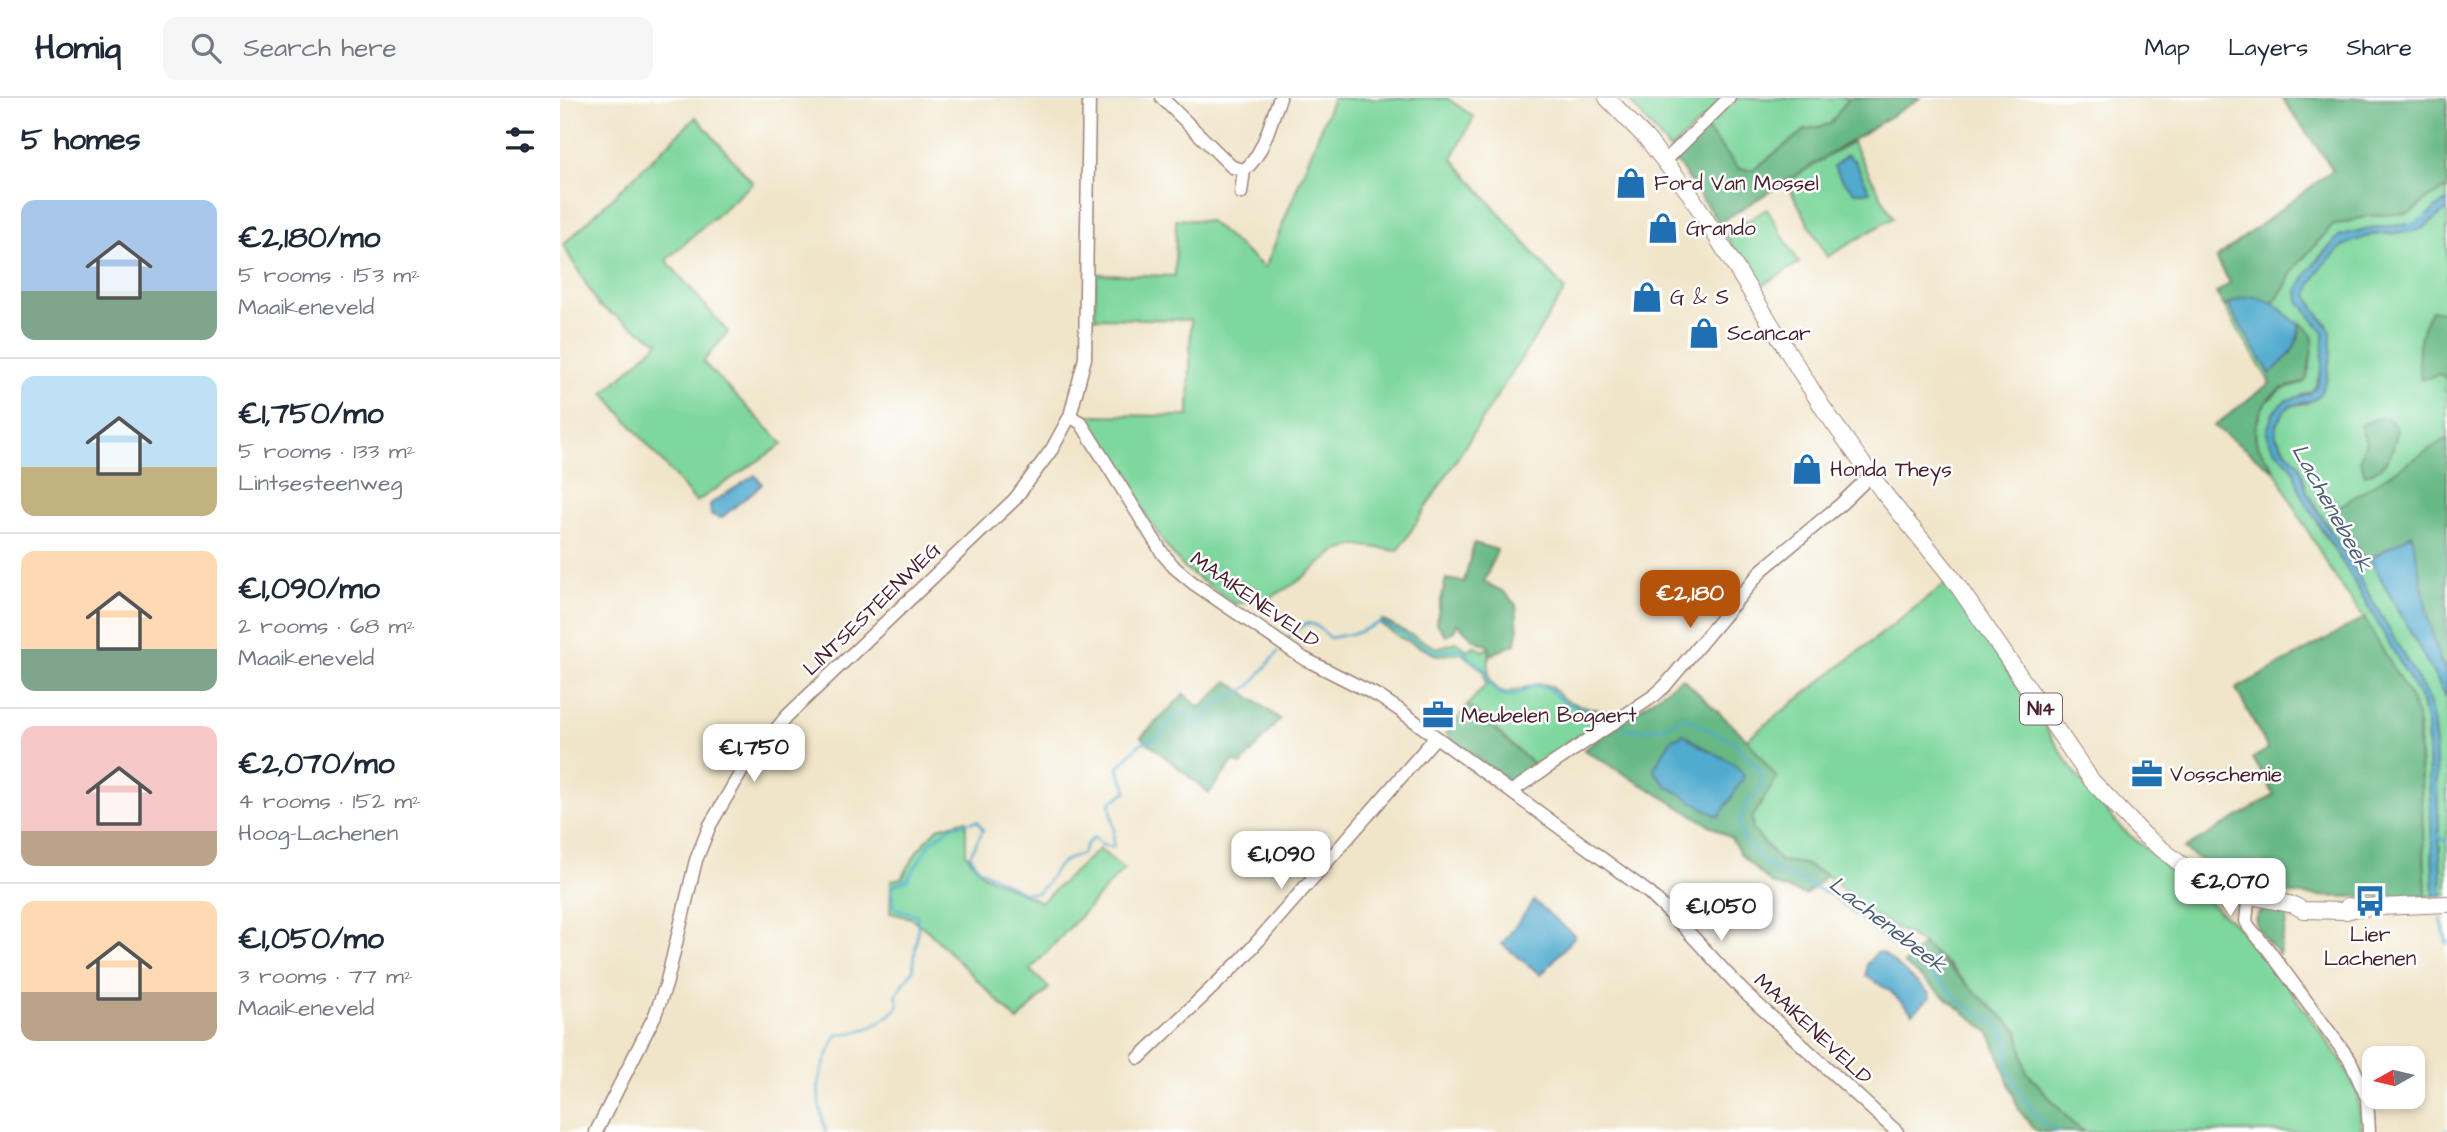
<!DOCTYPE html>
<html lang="en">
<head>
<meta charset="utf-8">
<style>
	:root { --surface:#fff; --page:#f6f6f7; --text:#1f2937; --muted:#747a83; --line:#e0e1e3; --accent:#b45309 }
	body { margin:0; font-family:"Architects Daughter",sans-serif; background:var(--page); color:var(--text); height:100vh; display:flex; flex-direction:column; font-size:26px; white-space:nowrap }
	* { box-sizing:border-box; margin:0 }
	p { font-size:23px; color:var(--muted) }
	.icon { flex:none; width:38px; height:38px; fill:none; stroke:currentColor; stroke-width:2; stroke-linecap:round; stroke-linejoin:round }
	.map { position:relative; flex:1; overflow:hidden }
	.drawer { display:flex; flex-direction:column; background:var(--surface); width:560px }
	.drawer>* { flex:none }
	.needle { width:46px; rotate:262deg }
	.controls { position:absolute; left:1802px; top:948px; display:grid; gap:14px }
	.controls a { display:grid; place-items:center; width:63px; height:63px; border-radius:14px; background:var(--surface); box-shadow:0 4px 10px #0003; font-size:35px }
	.price { position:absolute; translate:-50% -60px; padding:0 16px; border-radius:14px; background:#fff; color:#222; font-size:23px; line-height:46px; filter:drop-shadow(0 2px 4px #0008) }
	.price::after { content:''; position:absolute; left:50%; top:42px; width:21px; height:16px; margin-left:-10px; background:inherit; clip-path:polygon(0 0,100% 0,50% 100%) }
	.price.active { background:var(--accent); color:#fff }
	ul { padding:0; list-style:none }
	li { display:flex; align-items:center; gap:21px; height:175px; padding:0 21px }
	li+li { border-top:2px solid var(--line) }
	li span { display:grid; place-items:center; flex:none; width:196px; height:140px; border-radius:14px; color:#555 }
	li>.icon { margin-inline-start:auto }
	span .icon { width:84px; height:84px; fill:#fffc; stroke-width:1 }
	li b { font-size:30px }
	h2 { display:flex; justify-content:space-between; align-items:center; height:84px; padding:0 21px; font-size:30px }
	header { display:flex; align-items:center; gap:42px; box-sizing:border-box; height:98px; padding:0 35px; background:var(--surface); border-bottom:2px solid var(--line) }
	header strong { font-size:33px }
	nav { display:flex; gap:38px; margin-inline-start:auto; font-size:24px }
	.search { width:490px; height:63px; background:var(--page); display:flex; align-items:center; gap:18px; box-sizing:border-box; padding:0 24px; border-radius:14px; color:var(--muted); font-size:26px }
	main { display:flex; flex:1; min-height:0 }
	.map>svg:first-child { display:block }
</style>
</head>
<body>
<header>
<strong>Homiq</strong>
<div class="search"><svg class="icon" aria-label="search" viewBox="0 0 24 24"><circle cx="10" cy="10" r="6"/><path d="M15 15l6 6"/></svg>Search here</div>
<nav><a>Map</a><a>Layers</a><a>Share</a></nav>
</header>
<main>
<section class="drawer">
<h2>5 homes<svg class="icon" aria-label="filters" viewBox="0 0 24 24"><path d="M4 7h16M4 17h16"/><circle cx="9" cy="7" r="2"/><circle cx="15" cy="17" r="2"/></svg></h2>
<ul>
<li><span style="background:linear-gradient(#a9c7e8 65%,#7fa58c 0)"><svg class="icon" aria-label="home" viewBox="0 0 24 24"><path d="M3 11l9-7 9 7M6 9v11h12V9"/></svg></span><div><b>€2,180/mo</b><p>5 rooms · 153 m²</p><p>Maaikeneveld</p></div></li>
<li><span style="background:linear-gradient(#bfe0f5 65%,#c2b280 0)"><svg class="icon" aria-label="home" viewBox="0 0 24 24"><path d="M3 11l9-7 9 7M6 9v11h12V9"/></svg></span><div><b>€1,750/mo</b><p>5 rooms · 133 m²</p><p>Lintsesteenweg</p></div></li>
<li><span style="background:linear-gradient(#ffd9b3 70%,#7fa58c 0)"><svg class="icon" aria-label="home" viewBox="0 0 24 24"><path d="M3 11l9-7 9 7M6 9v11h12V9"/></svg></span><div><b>€1,090/mo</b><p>2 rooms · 68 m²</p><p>Maaikeneveld</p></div></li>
<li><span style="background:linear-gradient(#f6c9c9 75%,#b9a48a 0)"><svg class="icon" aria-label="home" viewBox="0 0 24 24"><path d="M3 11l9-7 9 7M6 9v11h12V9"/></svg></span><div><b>€2,070/mo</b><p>4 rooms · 152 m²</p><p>Hoog-Lachenen</p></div></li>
<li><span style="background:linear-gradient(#ffd9b3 65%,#b9a48a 0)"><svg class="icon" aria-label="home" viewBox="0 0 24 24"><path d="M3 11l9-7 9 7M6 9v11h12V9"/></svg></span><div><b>€1,050/mo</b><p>3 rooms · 77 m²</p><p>Maaikeneveld</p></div></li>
</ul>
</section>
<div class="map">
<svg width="1887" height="1034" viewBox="0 0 1887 1034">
	<rect width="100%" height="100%" fill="#fff"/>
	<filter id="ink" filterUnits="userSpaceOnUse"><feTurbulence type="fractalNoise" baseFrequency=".0143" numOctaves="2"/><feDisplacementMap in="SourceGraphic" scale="14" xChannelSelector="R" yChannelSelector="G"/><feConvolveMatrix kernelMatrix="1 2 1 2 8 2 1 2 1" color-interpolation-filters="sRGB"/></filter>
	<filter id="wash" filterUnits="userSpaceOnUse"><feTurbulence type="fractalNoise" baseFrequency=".00686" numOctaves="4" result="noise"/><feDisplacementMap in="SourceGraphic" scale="28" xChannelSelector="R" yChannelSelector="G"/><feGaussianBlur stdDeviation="1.57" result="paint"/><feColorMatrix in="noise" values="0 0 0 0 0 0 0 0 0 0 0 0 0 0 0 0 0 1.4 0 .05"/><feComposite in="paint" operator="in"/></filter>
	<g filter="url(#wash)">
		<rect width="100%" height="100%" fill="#f0e5c9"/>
		<path fill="#7ed79c" stroke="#647b64" stroke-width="2" d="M773,0h114l27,19 -22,41 113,132 -167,261 -41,-6 -22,7 -39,31 -28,16 -33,5 -51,-36 -18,-22 -83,-131 106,1 2,-96 -96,-2 1,-44 79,2 1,-57 33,2 56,47z
			M1067,0h98l-55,52z
			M1174,0h115l-19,26 -25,6 -52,40 -14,-1 -35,-43z
			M136,19l57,66 -87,77 62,72 -25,30 80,82 -87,58 -92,-109 55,-51 -60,-36 -36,-61z
			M1292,44l41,76 -66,39 -41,-75z
			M1887,90v13c-11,6 -19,18 -30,22 -10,4 -22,2 -33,3 -47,4 -63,24 -86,63l26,44 -2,34 -8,23 -34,15 -8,41 21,22 5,18 23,44 27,41 74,130 5,25 7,170h-8l-7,-170 -55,-108 -29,-41 -36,-61 -28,-53 -9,-10 -6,-12 -1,-12 8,-23 17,-16 25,-8 5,-17 3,-25 -1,-5 -11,-12 -2,2 -26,-22 12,-16 8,-17 39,-44 36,-10 46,-5 14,-13z
			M1207,111l32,54 -40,24 -34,-53z
			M1887,111v104l-17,-2 9,63 8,5 -2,11 2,2v46l-114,73 33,50 4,-2 77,139v197h-5l-8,-170 -80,-157 -47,-76 -5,-21 -26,-35v-12l9,-14 9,-5 13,-2 12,-8 9,-70 -13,-15 -7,-15c3,-29 37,-55 63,-60 11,-2 23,0 33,-3 14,-4 30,-15 43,-23z
			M1668,207l42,69v9l-46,-77z
			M1389,483l128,195 43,51 119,101 11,15 13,10 78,107 16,31 5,41h-277l-12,-8 -48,-53 -7,-41 -36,-30 -32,-34 -27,-22 -53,-31 -43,-38 -23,-11 -24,-3 -27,-31 -1,-12 24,-40 -29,-39z
			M822,522l54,28 21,-6 10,8 8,-4 8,5 6,-4c2,10 -3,22 1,32 11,30 39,-1 57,6 7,2 11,10 17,14 13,8 37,10 52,15l-81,52 -67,-61 18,-21c-2,-4 -1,-8 -2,-12 -1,-3 -17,-13 -22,-19l-26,2 -37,-18 -18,-13z
			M406,722v34l17,21 58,27 58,-53 25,20 -94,101 19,18 -31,33 -90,-90 -17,-13 -21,-5 1,-33 11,-2 16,-28 20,-22z"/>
		<path fill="#66b884" stroke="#586c58" stroke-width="2" fill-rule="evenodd" d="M1289,0h71l-201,125 -47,-68 32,-29 35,43 14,1 52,-40 25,-6z
			M1722,0h165v90l-19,10 -18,15 -42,3 -36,10 -39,44 -8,17 -12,16 -19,-6 -13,1 -17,8 -8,-13 14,-10 -14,-25 117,-88z
			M1871,212l16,3v66l-8,-5 -18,6c-5,-26 -3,-46 10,-70z
			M1740,224l12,13 1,5 -6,39c-8,8 -16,5 -26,10 -16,8 -30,34 -25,53 3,11 14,17 17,28l-59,-44 56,-43v-9l21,-21 8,-16z
			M1828,320l9,11c-3,22 -9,39 -32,46l-5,-15 6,-18 -6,-17 16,-6z
			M1887,340v235c-21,-33 -27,-99 -35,-138l-47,26 -33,-50z
			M914,445l23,7 -13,32 20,10 12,13 2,28 -3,11 -25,11 -1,-9 -16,-7 -16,-16 -2,7 -9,6 -10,-14 10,-43 18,3z
			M1804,520l45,77 8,19 9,182c-78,-2 -138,12 -210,-27 -11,-6 -22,-12 -32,-20l90,-54 -21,-37 15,-9 -32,-60z
			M1122,580l65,61 30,39 -25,40 1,12 27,31 24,3 23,11 -21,20 -34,-11 -31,-29 -10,-17 -147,-88zM1124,637c7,5 16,11 24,15 12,7 30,12 35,27l-15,27 -12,12c-7,-9 -26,-17 -36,-24z
			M668,583l52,38 -39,46 -7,-4 -25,32 -68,-56 43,-43 16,14z
			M908,607l67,61 -26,16 -63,-48z
			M1709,810l20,3 -10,43c-11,-12 -41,-38 -10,-46z
			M1363,846l95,87 8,40 47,53 12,8h-45l-6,-3 -15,-19 -29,-77 -86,-69z"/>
		<path fill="#51abcf" stroke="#4e657d" stroke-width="2" d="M1287,57l8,6 15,31h-15l-14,-13 -7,-13z
			M1887,103v8l-24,19 -8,3 -44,4 -27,10 -22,21 -11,19 -3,10 7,15 16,21v22l-5,29 -7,13 -6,5 -23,6 -5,4 -9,14v13l8,12 15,15 8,28 8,15 39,61 68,119 7,12 5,26 8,170 -8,1 -7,-170 -5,-25 -74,-130 -47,-76 -8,-27 -21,-22 -4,-8 -1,-7 6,-18 7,-8 6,-5 23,-6 8,-9 5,-18 2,-34 -25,-32 -1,-12 12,-20 29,-33 31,-8 43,-4c13,-4 21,-17 34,-23z
			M1694,199l19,6 26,22c1,22 -14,34 -29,49l-42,-69 13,-7z
			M195,377l7,9 -3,3 -38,31 -10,-3 -1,-11z
			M1852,436l17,88 12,42 6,9v25l-77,-139z
			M1124,636c7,6 16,12 24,16 12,7 30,12 36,27l-25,40 -52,-31 -12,-14 -1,-4 17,-28z
			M974,803l41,35 -34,39 -39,-31z
			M1317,854l6,1 46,40 1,4 -17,16 -23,-22 -24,-15 1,-12z"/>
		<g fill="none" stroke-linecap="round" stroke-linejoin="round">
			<path stroke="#51abcf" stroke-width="2.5" d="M1848,128l19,-10
				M727,541c19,-20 24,-21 43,-1l29,-6 22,-10 53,30 24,-4 7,2 4,9 17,11c-1,13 12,27 27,26 6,-1 14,-8 21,-11l14,3 15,14 44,14
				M1062,631c26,3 39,1 63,-12l50,26 27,30 -2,18 -12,10 -9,24 5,15 24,26 63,29 114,91 14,15 44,28 5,19 1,23 14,26 21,27 15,8
				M1877,736l10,9
				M1881,821l6,25
				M266,1034c-14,-45 -8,-56 11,-97 26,-3 44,-9 62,-29l-3,-11 17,-25 5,-43 -1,-12 -22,-7 -4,-18 5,-6 11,-4 24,-38 19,-15 27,-6 6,9 -13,25 9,14 44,23 14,1c22,-18 9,-28 45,-39l4,-9 8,-8 8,8 11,2 1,-17 -4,-27 17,-12c-1,-10 -9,-15 -9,-24l22,-23 20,-8 9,-14 12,-11 6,3 8,11h6l15,-20 34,-19 28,-34
				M1885,1034l2,-2"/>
		</g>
	</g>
	<g filter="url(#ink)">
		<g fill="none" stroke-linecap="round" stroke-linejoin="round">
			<defs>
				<path id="minor" d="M602,0l70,69 12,3c20,-15 26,-49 36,-72
					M1104,64l65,-64
					M681,95l3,-23
					M510,318l11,7 82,131 12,14 18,15 110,75 75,38 20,13 251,184 33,32 61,66 154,141
					M952,693l143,-96 10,-9 98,-117 78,-65 30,-29
					M1691,798l-3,6 -2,19 3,6 18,21 83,112 17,38 2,34
					M579,960l105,-101 191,-219
					M36,1034l59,-117 11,-30 30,-125 14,-35 33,-56 44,-53 228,-217 37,-50 18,-33 15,-58 4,-260"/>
				<path id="major" d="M1047,0l40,41 43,55 133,214 60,84 68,84 141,205 53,55 37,29 39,23 23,9 7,-1 43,9 9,5 43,1 11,-3
					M1788,808l9,2 90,-4"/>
			</defs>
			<use href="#minor" stroke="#9d827a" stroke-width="15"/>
			<use href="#major" stroke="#9d827a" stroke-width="18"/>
			<use href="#minor" stroke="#fff" stroke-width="12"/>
			<use href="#major" stroke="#fff" stroke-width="16"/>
		</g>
	</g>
	<defs>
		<symbol id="shop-bare" viewBox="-9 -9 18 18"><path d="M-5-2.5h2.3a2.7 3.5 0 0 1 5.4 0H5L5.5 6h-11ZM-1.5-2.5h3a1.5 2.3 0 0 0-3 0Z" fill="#1f6fb2" stroke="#fff" stroke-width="2.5" paint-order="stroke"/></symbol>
		<symbol id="office-bare" viewBox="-9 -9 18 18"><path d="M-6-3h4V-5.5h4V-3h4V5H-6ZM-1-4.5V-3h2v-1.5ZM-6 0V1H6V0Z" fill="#1f6fb2" stroke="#fff" stroke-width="2.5" paint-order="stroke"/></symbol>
		<symbol id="bus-bare" viewBox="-9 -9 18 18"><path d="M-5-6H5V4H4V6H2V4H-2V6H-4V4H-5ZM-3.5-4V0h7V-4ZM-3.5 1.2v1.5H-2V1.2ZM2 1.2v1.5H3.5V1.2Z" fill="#1f6fb2" stroke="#fff" stroke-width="2.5" paint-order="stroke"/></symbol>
	</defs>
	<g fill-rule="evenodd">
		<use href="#shop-bare" x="1049" y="63" width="44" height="44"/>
		<use href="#shop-bare" x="1081" y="108" width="44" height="44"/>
		<use href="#shop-bare" x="1065" y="177" width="44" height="44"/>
		<use href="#shop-bare" x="1122" y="213" width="44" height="44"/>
		<use href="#shop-bare" x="1225" y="349" width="44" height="44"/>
		<use href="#office-bare" x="856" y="595" width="44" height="44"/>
		<use href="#office-bare" x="1565" y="654" width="44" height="44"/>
		<use href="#bus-bare" x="1788" y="781" width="44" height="44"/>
	</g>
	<g text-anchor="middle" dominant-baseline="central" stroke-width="5" stroke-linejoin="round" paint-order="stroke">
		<rect fill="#fff" stroke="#80626b" stroke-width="2" x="1460" y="595.5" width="42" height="31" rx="5"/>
		<g font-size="19" font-weight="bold" fill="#4a1f2b">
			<text x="1481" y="611">N14</text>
		</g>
		<g font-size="21" fill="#4a1f2b" stroke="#fff" text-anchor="start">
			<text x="1094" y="85">Ford Van Mossel</text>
			<text x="1126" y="130">Grando</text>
			<text x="1110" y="199">G &amp; S</text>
			<text x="1167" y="235">Scancar</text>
			<text x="1270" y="371">Honda Theys</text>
			<text x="901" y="617">Meubelen Bogaert</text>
			<text x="1610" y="676">Vosschemie</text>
			<text x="1810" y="836" text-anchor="middle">Lier<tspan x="1810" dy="24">Lachenen</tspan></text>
		</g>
		<g font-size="21" fill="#4a1f2b" stroke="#fff">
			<text transform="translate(695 502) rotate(35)">MAAIKENEVELD</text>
			<text transform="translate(312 511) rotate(-44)">LINTSESTEENWEG</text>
			<text transform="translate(1253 931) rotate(43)">MAAIKENEVELD</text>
		</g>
		<g font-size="23" font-style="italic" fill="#4d5e75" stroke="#fff">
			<text transform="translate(1772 410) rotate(61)">Lachenebeek</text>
			<text transform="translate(1328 827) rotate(38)">Lachenebeek</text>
		</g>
	</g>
</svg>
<div class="controls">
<a><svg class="needle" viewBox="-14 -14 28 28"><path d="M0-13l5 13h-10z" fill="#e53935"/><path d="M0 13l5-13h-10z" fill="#747a83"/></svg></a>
</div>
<b class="price active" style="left:1130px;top:532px">€2,180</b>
<b class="price" style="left:194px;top:686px">€1,750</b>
<b class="price" style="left:721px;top:793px">€1,090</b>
<b class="price" style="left:1670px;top:820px">€2,070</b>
<b class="price" style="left:1161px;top:845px">€1,050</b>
</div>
</main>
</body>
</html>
